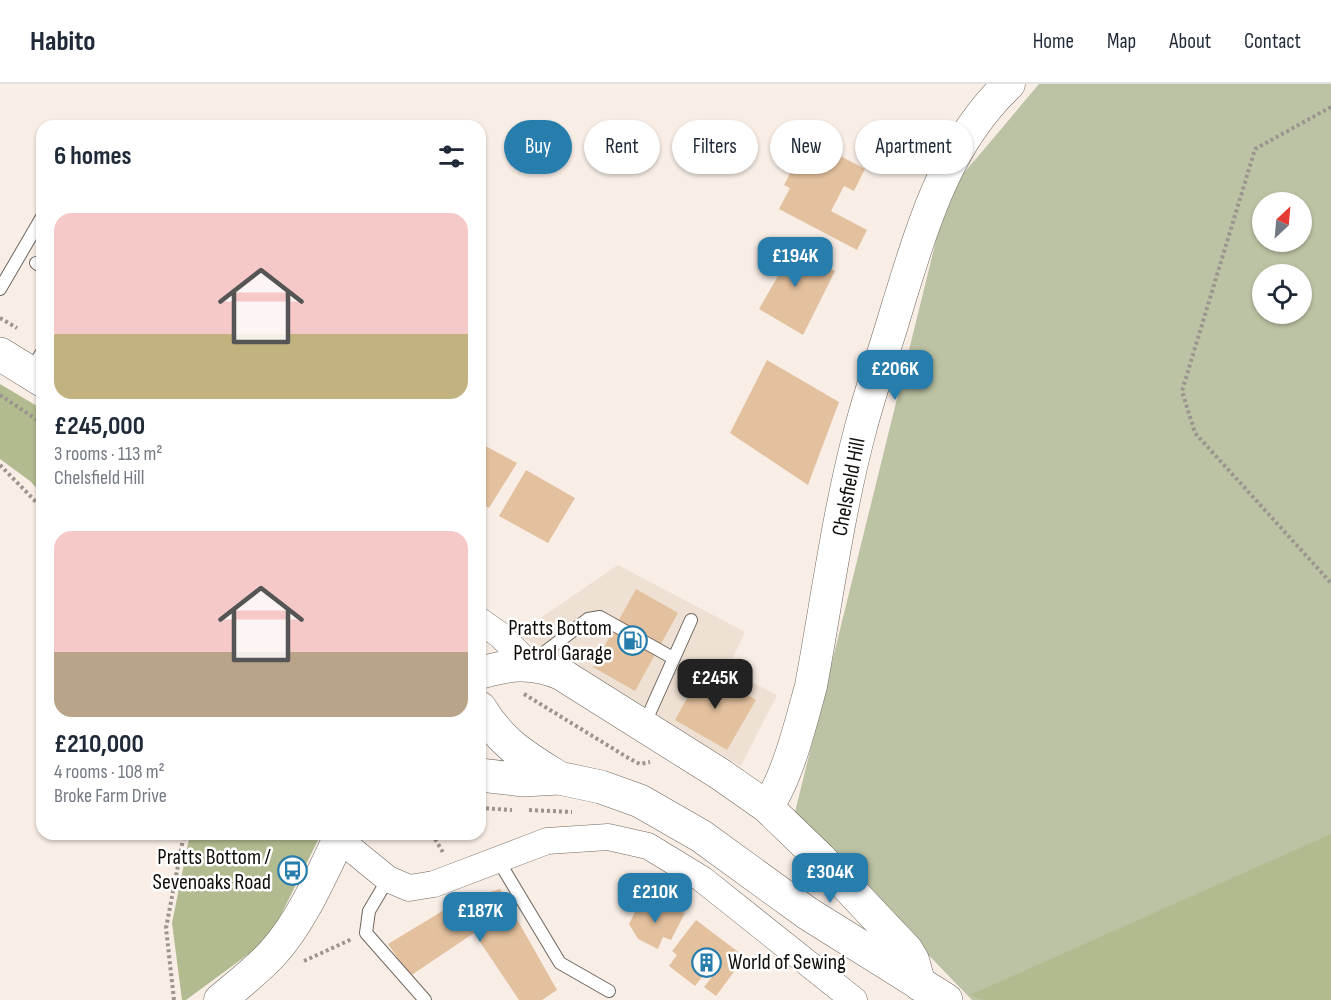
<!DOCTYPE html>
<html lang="en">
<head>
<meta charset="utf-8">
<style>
	:root { --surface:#fff; --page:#f2f2f3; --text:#1f2937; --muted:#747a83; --line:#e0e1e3; --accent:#277dac }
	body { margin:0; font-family:"Sofia Sans Condensed",sans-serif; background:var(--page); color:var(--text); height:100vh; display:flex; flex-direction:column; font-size:22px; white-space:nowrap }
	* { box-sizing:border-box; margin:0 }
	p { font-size:20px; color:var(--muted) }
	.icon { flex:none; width:33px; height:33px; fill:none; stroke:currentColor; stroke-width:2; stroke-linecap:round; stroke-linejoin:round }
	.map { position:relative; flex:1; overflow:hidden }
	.panel { position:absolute; left:36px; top:36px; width:450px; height:720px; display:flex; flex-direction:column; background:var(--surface); border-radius:18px; box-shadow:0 2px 4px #0004 }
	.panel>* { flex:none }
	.banner { position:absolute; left:504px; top:36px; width:570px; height:54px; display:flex; gap:12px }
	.needle { width:39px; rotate:26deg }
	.buttons { position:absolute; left:1252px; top:108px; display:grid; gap:12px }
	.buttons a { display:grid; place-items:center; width:60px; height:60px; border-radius:50%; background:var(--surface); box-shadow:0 2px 4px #0004; font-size:30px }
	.price { position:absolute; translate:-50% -51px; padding:0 14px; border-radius:12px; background:var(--accent); color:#fff; font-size:20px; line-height:39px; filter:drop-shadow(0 2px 3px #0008) }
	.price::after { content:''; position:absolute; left:50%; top:36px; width:18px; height:14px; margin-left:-9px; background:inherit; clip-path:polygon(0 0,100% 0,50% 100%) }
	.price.current { background:#222; color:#fff }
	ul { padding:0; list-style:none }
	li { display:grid; align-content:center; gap:12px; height:318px; padding:0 18px }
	li span { display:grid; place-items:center; height:186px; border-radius:18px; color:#555 }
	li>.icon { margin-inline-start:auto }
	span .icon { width:108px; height:108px; fill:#fffc; stroke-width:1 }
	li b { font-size:26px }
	h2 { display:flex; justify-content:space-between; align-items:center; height:72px; padding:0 18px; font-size:26px }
	.pill { padding:0 21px; border-radius:27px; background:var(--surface); box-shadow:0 2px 4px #0004; font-size:21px; line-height:54px }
	.pill.current { background:var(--accent); color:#fff }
	header { display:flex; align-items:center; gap:36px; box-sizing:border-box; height:84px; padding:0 30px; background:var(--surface); border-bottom:2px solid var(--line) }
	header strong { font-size:28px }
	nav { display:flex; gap:33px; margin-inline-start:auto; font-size:21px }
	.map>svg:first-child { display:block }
</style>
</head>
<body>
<header>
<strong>Habito</strong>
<nav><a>Home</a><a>Map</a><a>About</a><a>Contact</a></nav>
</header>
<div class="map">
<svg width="1331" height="916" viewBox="0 0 1331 916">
	<rect width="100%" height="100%" fill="#f8eee6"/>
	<path fill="#eee0d2" d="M618,481l127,67 -18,38 50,25 -36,71 -224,-132z"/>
	<path fill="#bcc3a4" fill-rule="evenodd" d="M1039,0h292v916h-359l-178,-184 154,-624zM1263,118h39v40h-39zM1263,190h39v40h-39z"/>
	<path fill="#b2bb8f" d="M0,300l42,25v85l-12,-13 -30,-22z
		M190,750h131l-52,105 -83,61h-4l-10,-77z
		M1331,750v166h-348l-13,-5z"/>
	<path fill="#e4c19e" d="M808,55l57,30 -11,22 -10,-5 -13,25 36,19 -10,20 -78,-41 11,-21 -6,-3z
		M774,158l61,29 -32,64 -44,-26 22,-38 -17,-13z
		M767,276l72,42 -31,83 -78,-52z
		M480,359l37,20 -28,45 -9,-6z
		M526,386l49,28 -27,45 -49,-27z
		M636,505l42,24 -43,78 -42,-24z
		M703,585l53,31 -29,50 -52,-30z
		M500,805l57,101 -15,10h-23l-45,-67 -64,43 -22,-32 71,-43z
		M640,818l45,11 -14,27 -8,-3 -5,12 -20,-10 -9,-15z
		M696,836l49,37 -29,39 -12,-9 8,-10 -6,-5 -11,14 -26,-20 8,-11 -5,-4z"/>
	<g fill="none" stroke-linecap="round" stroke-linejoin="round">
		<defs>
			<path id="service" d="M36,179l6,4
				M0,205l42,-72
				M30,288l12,-20
				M532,578l56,-43 12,-2 73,41
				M644,641l47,-105
				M498,776l62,103 49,28
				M388,795l-19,32 -3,22 59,67"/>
			<path id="minor" d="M480,537l20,14 29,29
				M339,755l49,40 21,9 25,-4 113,-43 61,-4 40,9 54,33 152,121"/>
			<path id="tertiary" d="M480,589c29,-9 52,-11 81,1l159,100 47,33 54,52 86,91 6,10 7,25
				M767,723c21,-30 34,-85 44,-121 16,-86 27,-174 50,-259 11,-41 25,-81 37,-122 25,-80 48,-162 111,-221
				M220,916c18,-15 36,-29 52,-46 29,-31 51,-82 69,-120"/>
			<path id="trunk" d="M0,270l42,26
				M480,624c22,36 44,48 79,70
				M480,691l43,5 36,-2 42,9 39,14 61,35 106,77 139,87"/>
		</defs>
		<use href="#service" stroke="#6f675f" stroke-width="14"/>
		<use href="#minor" stroke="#6f675f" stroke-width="27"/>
		<use href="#tertiary" stroke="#6f675f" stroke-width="33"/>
		<use href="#trunk" stroke="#6f675f" stroke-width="34"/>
		<path stroke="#9c948e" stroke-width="4" stroke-dasharray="3 3" stroke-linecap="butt" d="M1331,23l-76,42 -73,242 13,42 136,150
			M0,234l17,10
			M0,311l42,28
			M0,381l42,43
			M524,610l106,65 10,5 10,-2
			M480,724l32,2
			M529,726l43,2
			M432,750l12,20
			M304,877l48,-22
			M174,916l-8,-72 18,-94"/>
		<use href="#service" stroke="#fff" stroke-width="12"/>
		<use href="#minor" stroke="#fff" stroke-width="26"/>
		<use href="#tertiary" stroke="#fff" stroke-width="32"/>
		<use href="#trunk" stroke="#fff" stroke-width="33"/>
	</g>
	<defs>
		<symbol id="fuel-ring" viewBox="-11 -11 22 22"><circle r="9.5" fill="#fff" stroke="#277dac" stroke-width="1.5"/><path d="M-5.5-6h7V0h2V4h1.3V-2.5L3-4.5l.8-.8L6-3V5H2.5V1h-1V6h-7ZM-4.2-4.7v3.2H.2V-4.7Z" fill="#277dac"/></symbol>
		<symbol id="bus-ring" viewBox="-11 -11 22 22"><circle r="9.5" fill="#fff" stroke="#277dac" stroke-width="1.5"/><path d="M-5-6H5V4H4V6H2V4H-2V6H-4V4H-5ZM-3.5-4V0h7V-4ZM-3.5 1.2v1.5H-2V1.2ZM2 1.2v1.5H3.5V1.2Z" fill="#277dac"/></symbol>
		<symbol id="building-ring" viewBox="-11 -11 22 22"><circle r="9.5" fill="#fff" stroke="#277dac" stroke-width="1.5"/><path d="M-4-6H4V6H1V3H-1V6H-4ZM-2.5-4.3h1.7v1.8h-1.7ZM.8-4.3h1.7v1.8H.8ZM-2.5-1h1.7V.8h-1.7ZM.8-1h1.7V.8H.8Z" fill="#277dac"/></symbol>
	</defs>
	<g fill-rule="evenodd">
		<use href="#fuel-ring" x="616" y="540" width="33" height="33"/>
		<use href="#bus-ring" x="276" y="770" width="33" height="33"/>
		<use href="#building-ring" x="690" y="862" width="33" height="33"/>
	</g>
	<g text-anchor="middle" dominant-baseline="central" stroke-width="5" stroke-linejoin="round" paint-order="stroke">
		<g font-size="22" fill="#100d0a" stroke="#fff">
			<text transform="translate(849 403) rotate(-79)">Chelsfield Hill</text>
		</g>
		<g font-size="22" fill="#100d0a" stroke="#fff" text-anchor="end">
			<text x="612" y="544">Pratts Bottom<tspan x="612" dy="25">Petrol Garage</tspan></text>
			<text x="271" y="773">Pratts Bottom /<tspan x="271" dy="25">Sevenoaks Road</tspan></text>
			<text x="728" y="878" text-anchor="start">World of Sewing</text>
		</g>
	</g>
</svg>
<div class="buttons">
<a><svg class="needle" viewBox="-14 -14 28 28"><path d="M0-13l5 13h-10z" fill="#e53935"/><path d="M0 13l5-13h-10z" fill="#747a83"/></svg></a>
<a><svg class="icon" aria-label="locate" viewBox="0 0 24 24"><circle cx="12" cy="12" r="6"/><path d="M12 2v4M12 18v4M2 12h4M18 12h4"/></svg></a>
</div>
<b class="price" style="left:795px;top:204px">£194K</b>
<b class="price" style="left:895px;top:317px">£206K</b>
<b class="price current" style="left:715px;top:626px">£245K</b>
<b class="price" style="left:830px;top:820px">£304K</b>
<b class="price" style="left:655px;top:840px">£210K</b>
<b class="price" style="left:480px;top:859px">£187K</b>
<div class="banner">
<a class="pill current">Buy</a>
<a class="pill">Rent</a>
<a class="pill">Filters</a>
<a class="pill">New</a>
<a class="pill">Apartment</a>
</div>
<section class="panel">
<h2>6 homes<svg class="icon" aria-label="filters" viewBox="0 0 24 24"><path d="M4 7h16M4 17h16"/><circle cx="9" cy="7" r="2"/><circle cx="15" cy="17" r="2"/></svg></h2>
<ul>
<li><span style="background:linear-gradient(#f6c9c9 65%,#c2b280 0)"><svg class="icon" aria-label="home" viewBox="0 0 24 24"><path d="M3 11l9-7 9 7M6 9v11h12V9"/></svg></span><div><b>£245,000</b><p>3 rooms · 113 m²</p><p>Chelsfield Hill</p></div></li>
<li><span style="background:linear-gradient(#f6c9c9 65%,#b9a48a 0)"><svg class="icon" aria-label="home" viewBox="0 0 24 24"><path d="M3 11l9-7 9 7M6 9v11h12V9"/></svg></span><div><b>£210,000</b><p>4 rooms · 108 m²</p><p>Broke Farm Drive</p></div></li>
</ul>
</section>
</div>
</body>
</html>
